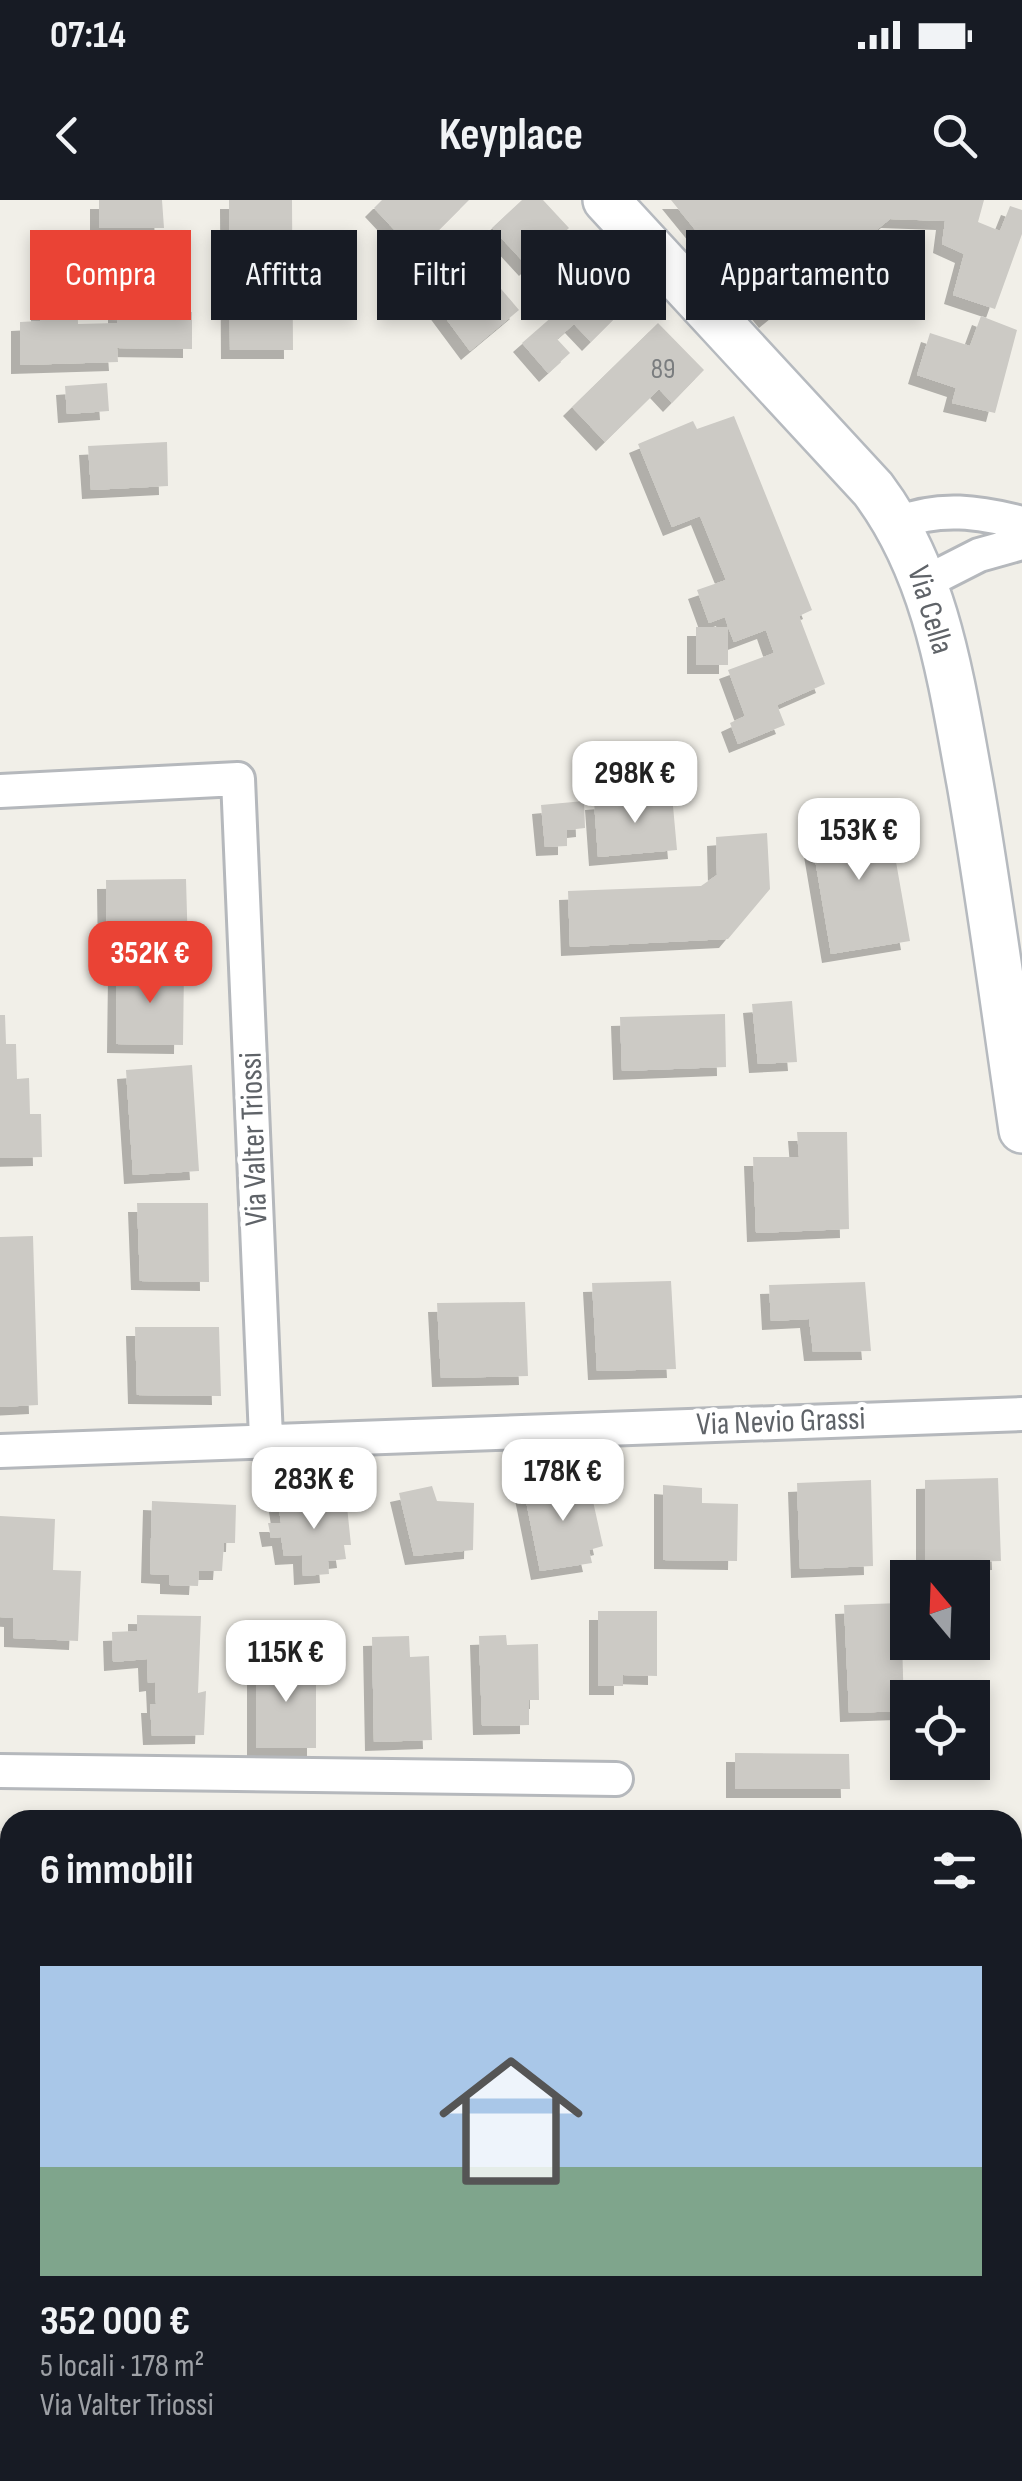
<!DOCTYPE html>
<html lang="it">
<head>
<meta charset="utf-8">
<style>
	:root { --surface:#171b24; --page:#20242c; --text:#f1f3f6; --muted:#9ea1a6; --accent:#ea4335 }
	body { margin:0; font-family:"Sofia Sans Condensed",sans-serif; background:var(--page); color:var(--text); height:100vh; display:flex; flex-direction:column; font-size:38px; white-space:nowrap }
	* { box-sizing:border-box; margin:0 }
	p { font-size:32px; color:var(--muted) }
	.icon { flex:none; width:55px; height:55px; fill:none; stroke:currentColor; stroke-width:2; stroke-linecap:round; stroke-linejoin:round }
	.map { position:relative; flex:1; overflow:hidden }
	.panel { position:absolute; left:0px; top:1610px; width:1022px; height:672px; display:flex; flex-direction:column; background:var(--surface); border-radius:30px 30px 0 0; box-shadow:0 5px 15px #0003 }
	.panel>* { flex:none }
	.guide { position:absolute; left:30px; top:30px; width:962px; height:90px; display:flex; gap:20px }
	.needle { width:65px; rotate:341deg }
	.tools { position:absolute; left:890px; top:1360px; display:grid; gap:20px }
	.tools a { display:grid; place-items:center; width:100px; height:100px; border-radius:0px; background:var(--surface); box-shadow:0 5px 15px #0003; font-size:50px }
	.price { position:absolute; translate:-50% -85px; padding:0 22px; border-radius:20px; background:#fff; color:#222; font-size:32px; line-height:65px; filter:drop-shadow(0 2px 5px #0008) }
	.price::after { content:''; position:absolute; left:50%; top:60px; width:30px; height:22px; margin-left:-15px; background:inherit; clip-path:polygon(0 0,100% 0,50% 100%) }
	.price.current { background:var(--accent); color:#fff }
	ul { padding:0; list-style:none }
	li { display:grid; align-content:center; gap:20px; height:530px; padding:0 40px }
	li span { display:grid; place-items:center; height:310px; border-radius:0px; color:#555 }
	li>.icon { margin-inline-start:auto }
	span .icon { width:180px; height:180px; fill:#fffc; stroke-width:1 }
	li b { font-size:42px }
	h2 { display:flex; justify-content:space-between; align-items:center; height:120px; padding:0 40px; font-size:42px }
	.pill { padding:0 35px; border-radius:0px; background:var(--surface); box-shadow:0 5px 15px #0003; font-size:35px; line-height:90px }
	.pill.current { background:var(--accent); color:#fff }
	.status { display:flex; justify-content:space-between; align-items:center; height:70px; padding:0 50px; background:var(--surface); direction:ltr }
	.status svg { height:28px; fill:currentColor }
	header { display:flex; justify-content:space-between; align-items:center; height:130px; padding:0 40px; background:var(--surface); font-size:45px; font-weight:700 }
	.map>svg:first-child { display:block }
</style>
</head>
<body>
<div class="status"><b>07:14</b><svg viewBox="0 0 49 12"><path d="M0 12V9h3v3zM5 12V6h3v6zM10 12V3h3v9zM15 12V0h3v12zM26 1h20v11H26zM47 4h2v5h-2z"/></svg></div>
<header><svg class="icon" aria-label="back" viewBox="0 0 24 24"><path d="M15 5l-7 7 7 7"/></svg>Keyplace<svg class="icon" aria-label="search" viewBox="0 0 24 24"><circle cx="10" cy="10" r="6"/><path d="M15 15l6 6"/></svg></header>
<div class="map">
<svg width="1022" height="2281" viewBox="0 0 1022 2281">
	<defs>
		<filter id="shadow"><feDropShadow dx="-9" dy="9" stdDeviation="0" flood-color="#0004"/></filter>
	</defs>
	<rect width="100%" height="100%" fill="#f1efe8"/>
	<path fill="#cccac5" filter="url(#shadow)" d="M99,0h63l2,28h-65z
		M229,0h63l1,150h-63z
		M382,0h87l-53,53 -42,-45z
		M522,0h21l26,28 -41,39 -36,-39z
		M671,0h313l-6,22 22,9 10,-25 12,4v24l-27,75 -42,-14 11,-41 -22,-10 3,-23 -55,-2 -122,100z
		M458,43l26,31 -14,12 9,11 17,-14 23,27 -49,41 -52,-70z
		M587,49l47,50 -43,43 -17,-18 -17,15 13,14 -22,20 -26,-30 40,-35 -19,-19z
		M77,94l1,30 39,-1v-12l75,1v37l-75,-1 1,14 -98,3v-43l20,-1v-26z
		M981,116l36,14 -22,83 -43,-10 4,-15 -39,-13 13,-42 40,13z
		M658,123l46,47 -32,33 -13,-14 -54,53 -33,-35z
		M107,183l2,28 -42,3 -2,-28z
		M734,216l78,194 -13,6 26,68 -48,21 8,20 -47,19 -8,-21 15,-7 -17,-46 46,-17 -8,-23 -32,12 -6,-15v38h-32v-38h32l-3,-10 -16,6 -12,-33 29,-10 -26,-64 -28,11 -34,-83 55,-23 4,8z
		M167,242l1,44 -77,4 -3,-44z
		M672,595l5,55 -79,7 -4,-56z
		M584,601l1,27 -18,2v16l-22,1 -4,-42z
		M887,611l23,130 -79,13 -22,-130z
		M767,633l3,56 -42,50 -158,8 -2,-56 133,-5 16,-11 -1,-38z
		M186,679l2,71 -81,2 -1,-72z
		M117,768h67l-1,77 -67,-1z
		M792,801l5,61 -39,2 -6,-60z
		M725,814l1,53 -104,4 -2,-54z
		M0,815h5l1,29h10l1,35 12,-1 1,36h11l1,43 -42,1z
		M192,865l7,106 -66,4 -7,-105z
		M797,932h50l2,97 -93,4 -3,-76h46z
		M137,1003h71l1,79 -69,-1z
		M33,1036l5,169 -38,2v-170z
		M671,1081l5,88 -79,2 -5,-88z
		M865,1082l6,69 -58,1 -4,-33 -38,2 -2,-36z
		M525,1102l3,74 -87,2 -4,-75z
		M135,1127h84l2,69 -84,-1z
		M998,1278l3,83 -76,2v-83z
		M588,1279l15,67 -14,4 3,13 -52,8 -16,-80z
		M871,1280l2,86 -73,3 -3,-86z
		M663,1285l39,3v15l36,1 -1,57 -74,-1z
		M432,1286l5,15 37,2 -1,47 -59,6 -15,-63z
		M346,1297l5,48h-7l2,14 -18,2 1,13 -26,2 -1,-21 -18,1 -3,-19 -10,1 -3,-15h13l-3,-20z
		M152,1301l84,4 -1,38h-11l-2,28h-23l-1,15 -29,-1v-10l-19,-1z
		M0,1316l55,3 -2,51 28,1 -3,70 -65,-3v-20l-13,-1z
		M901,1403l3,108 -55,2 -5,-108z
		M598,1411h59v65l-34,-1v11h-25z
		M137,1415l64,1 -3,77 8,-2 -2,44 -52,1 -2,-32h6l-1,-22 -7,1 -1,-24 -34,3 -1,-30 25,-1z
		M506,1435l1,10 31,-1 1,56h-10v25l-47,1 -3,-90z
		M409,1436l1,21 19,-1 3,84 -58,2 -2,-105z
		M256,1461l60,1v86h-60z
		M735,1553l114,1 1,35h-115z
		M0,1631h10v64h-10z
		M0,1749h10v51h-10z"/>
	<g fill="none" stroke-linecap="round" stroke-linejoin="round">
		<defs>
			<path id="street" d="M898,323c42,-17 81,-11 124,0
				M926,382l53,-27 43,-12
				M0,591l238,-12 28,659
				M0,1251l1022,-37
				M0,1571l616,8"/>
			<path id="secondary" d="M606,0l267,289c64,85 78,191 97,294 20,115 35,231 52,347"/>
		</defs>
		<use href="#street" stroke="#b5b8bc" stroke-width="38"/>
		<use href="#secondary" stroke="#b6babf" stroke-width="50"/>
		<use href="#street" stroke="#fff" stroke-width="32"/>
		<use href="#secondary" stroke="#fff" stroke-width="45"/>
	</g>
	<g text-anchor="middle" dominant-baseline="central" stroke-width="10" stroke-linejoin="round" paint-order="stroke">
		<g font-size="28" fill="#7a7d7f">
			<text x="663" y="169">89</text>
		</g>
		<g font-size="32" fill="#5f6368" stroke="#fff">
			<text transform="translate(930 410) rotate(73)">Via Cella</text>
			<text transform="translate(254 939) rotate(-92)">Via Valter Triossi</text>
			<text transform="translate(781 1222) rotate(-2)">Via Nevio Grassi</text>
		</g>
	</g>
</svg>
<div class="tools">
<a><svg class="needle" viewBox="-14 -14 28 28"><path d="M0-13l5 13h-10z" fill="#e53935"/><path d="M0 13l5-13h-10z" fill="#9ea1a6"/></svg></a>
<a><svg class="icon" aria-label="locate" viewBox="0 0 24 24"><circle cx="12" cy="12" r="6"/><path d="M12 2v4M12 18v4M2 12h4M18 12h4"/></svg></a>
</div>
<b class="price" style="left:635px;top:626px">298K €</b>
<b class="price" style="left:859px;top:683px">153K €</b>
<b class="price current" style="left:150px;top:806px">352K €</b>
<b class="price" style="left:563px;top:1324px">178K €</b>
<b class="price" style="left:314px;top:1332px">283K €</b>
<b class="price" style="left:286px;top:1505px">115K €</b>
<div class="guide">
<a class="pill current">Compra</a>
<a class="pill">Affitta</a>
<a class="pill">Filtri</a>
<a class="pill">Nuovo</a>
<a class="pill">Appartamento</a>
</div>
<section class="panel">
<h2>6 immobili<svg class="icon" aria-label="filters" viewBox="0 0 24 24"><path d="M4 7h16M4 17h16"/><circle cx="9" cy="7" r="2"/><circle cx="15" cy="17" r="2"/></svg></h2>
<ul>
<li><span style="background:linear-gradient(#a9c7e8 65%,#7fa58c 0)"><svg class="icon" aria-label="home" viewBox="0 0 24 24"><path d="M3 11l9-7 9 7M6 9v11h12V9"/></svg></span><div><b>352 000 €</b><p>5 locali · 178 m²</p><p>Via Valter Triossi</p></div></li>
</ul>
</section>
</div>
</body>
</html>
